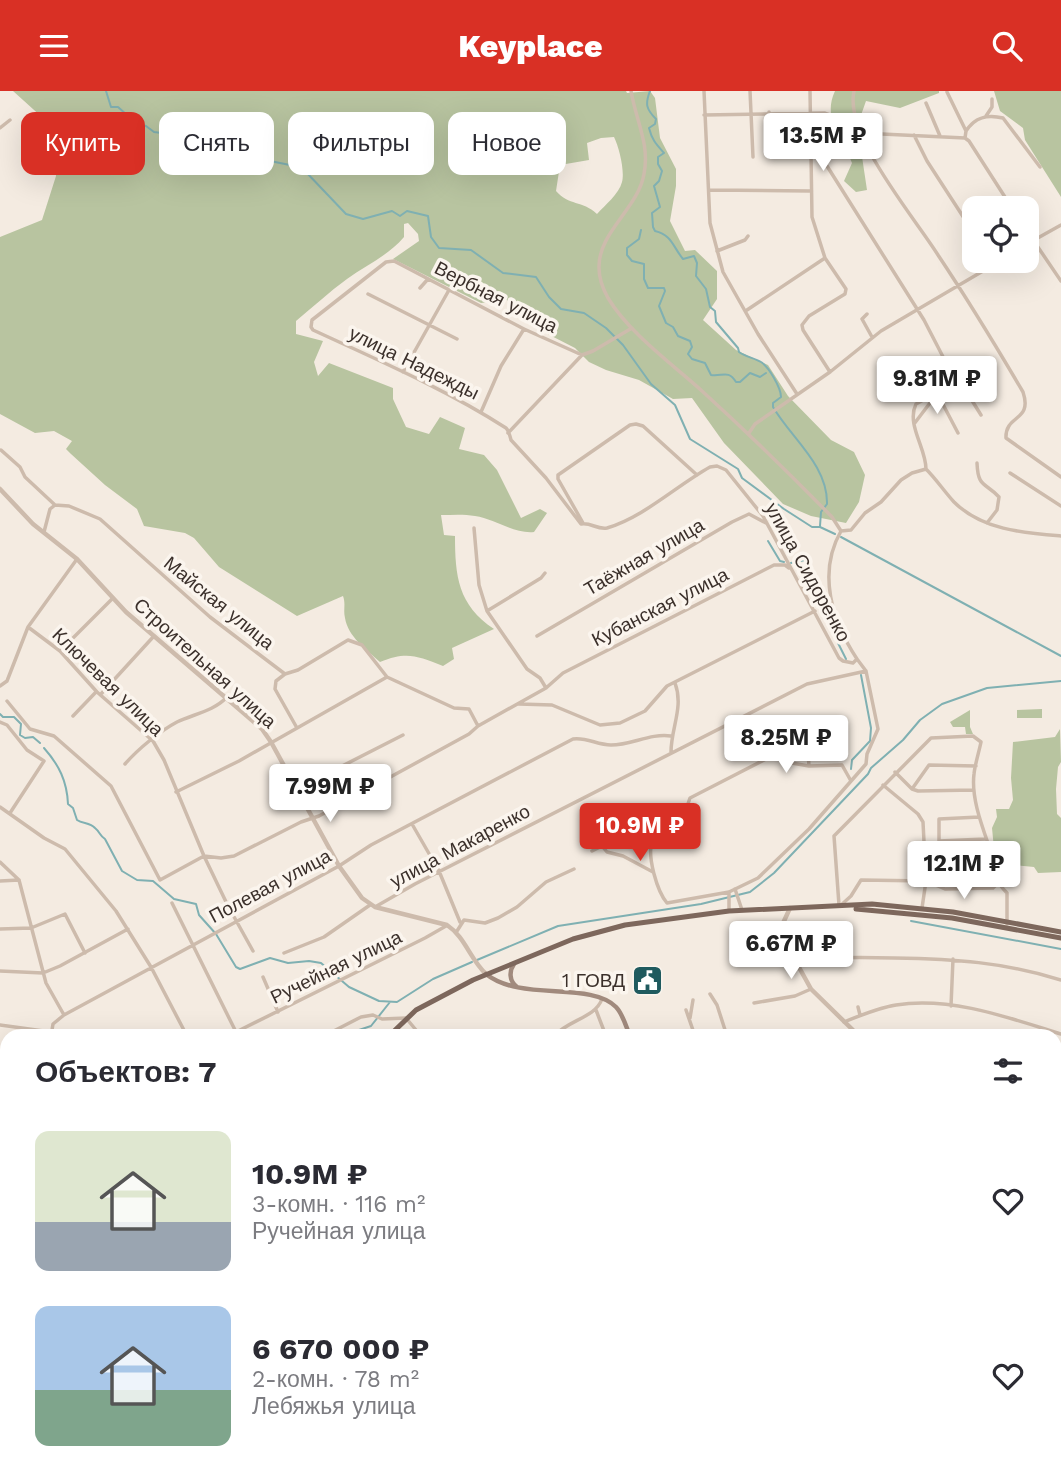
<!DOCTYPE html>
<html lang="ru">
<head>
<meta charset="utf-8">
<style>
	:root { --surface:#fff; --page:#f2f2f3; --text:#2b2b33; --muted:#7c7c81; --accent:#d93025 }
	body { margin:0; font-family:"Work Sans",sans-serif; background:var(--page); color:var(--text); height:100vh; display:flex; flex-direction:column; font-size:26px; white-space:nowrap }
	* { box-sizing:border-box; margin:0 }
	p { font-size:23px; color:var(--muted) }
	.icon { flex:none; width:38px; height:38px; fill:none; stroke:currentColor; stroke-width:2; stroke-linecap:round; stroke-linejoin:round }
	.map { position:relative; flex:1; overflow:hidden }
	.drawer { position:absolute; left:0px; top:938px; width:1062px; height:450px; display:flex; flex-direction:column; background:var(--surface); border-radius:21px 21px 0 0; box-shadow:0 7px 28px #0002 }
	.drawer>* { flex:none }
	.top-card { position:absolute; left:21px; top:21px; width:700px; height:63px; display:flex; gap:14px }
	.fabs { position:absolute; left:962px; top:105px; display:grid; gap:14px }
	.fabs a { display:grid; place-items:center; width:77px; height:77px; border-radius:14px; background:var(--surface); box-shadow:0 7px 28px #0002; font-size:35px }
	.price { position:absolute; translate:-50% -60px; padding:0 16px; border-radius:7px; background:#fff; color:#222; font-size:23px; line-height:46px; filter:drop-shadow(0 2px 4px #0008) }
	.price::after { content:''; position:absolute; left:50%; top:42px; width:21px; height:16px; margin-left:-10px; background:inherit; clip-path:polygon(0 0,100% 0,50% 100%) }
	.price.active { background:var(--accent); color:#fff }
	ul { padding:0; list-style:none }
	li { display:flex; align-items:center; gap:21px; height:175px; padding:0 35px }
	li span { display:grid; place-items:center; flex:none; width:196px; height:140px; border-radius:14px; color:#555 }
	li>.icon { margin-inline-start:auto }
	span .icon { width:84px; height:84px; fill:#fffc; stroke-width:1 }
	li b { font-size:30px }
	h2 { display:flex; justify-content:space-between; align-items:center; height:84px; padding:0 35px; font-size:30px }
	.pill { padding:0 24px; border-radius:14px; background:var(--surface); box-shadow:0 7px 28px #0002; font-size:24px; line-height:63px }
	.pill.active { background:var(--accent); color:#fff }
	header { display:flex; justify-content:space-between; align-items:center; height:91px; padding:0 35px; background:var(--accent); color:#fff; font-size:32px; font-weight:800 }
	.map>svg:first-child { display:block }
</style>
</head>
<body>
<header><svg class="icon" aria-label="menu" viewBox="0 0 24 24"><path d="M4 6h16M4 12h16M4 18h16"/></svg>Keyplace<svg class="icon" aria-label="search" viewBox="0 0 24 24"><circle cx="10" cy="10" r="6"/><path d="M15 15l6 6"/></svg></header>
<div class="map">
<svg width="1061" height="1387" viewBox="0 0 1061 1387">
	<rect width="100%" height="100%" fill="#f4ebe1"/>
	<path fill="#b8c4a0" fill-rule="evenodd" d="M13,0h613l1,2 23,-2 5,7 5,40 16,31v17l-6,35 15,30 10,-1 22,21v28l-14,21 33,30 32,15 20,31 43,44 23,12 11,23 -6,27 -13,21 -35,-7 -28,-12 -59,-61 -32,-45 -19,1 -34,-19 -33,-10 -17,-8 -14,-14 -45,-23 -23,-25 -26,3 -88,-44 26,-18 -1,-7 -10,-11 -4,1v13c-16,19 -38,28 -57,42 -18,13 -34,28 -51,42v13l27,7 -9,21 4,14 11,-13 64,25v11l13,28 23,7 11,-17 25,11 -6,21 25,6 13,15 24,48 19,-9 7,4 -13,19c-20,2 -39,-13 -59,-16 -11,-2 -23,-1 -34,-1l3,20 11,1c0,40 3,69 39,93l-42,19 2,11 -11,7c-26,-10 -36,-15 -63,-4 -13,-12 -32,-25 -35,-44 -2,-8 1,-14 -2,-22l-46,20 -78,-49 -25,-29 -9,-5 -41,-7 -7,-17 -32,-24 -34,-31 -5,-5 6,-8 -18,-10 -19,2 -35,-19v-177l42,-17 14,-44 -2,-48zM614,46c5,10 11,34 8,45 -3,12 -17,23 -25,32 -15,-14 -28,-8 -41,-23l4,-26 29,-5 -2,-17 14,-5z
		M835,0h104v2l-39,15 -34,-7 -12,34 7,15 6,40 -11,2 -12,-11 8,-18c-10,-26 -30,-44 -17,-72z
		M994,0h67v106l-36,-57 -2,-12 -23,-17z
		M1042,618v9h-25v-8z
		M970,619v17l3,7h-7l-1,-7h-12l-3,-5z
		M1060,638l1,33 -3,5 -2,22 1,25 4,4v54l-23,1 -4,-6 -31,-3 -8,-5 -3,-31 5,-11 -1,-8h13l4,-9 -2,-22 2,-36 42,-5z
		M0,1237l7,4v68l-7,-1z"/>
	<g fill="none" stroke-linecap="round" stroke-linejoin="round">
		<path stroke="#7fb0b2" stroke-width="2" d="M106,0l5,16h7l19,17 9,2 8,6 15,2 13,11 24,9h22l23,7h19l20,4 15,6 41,43 17,5 29,-8 8,5 7,-5 21,5 3,21 8,11 32,2 32,23 33,4 13,20 12,12 23,4 22,15 17,17 28,39 24,21 15,34 48,30 4,9 42,31 28,18h8l15,7
			M650,0c-5,13 -4,18 6,28l-1,5 -6,4c3,12 7,16 15,25l-6,4v7l4,7 -3,10 -5,5 6,21 -8,6 1,14 2,4c17,4 18,16 28,28l11,-3 3,7 -1,13 10,13 4,18 5,4 1,11 22,26 1,4c7,5 15,6 22,10 8,5 20,26 20,35l-8,6v4c18,31 55,58 54,97l-6,8 -1,14
			M641,139l-2,9 -12,9v7l5,6 12,3v15l4,9h16l1,3 -6,15 7,17 7,4 5,9 12,5 2,6 -4,7 4,5 13,4 6,12c11,2 17,-6 25,7h4l10,-9 10,4 6,-4
			M841,446l220,119
			M768,450l12,20 4,1
			M791,472l14,-3 22,61 19,38
			M0,623l3,3h11l7,7 -1,11 5,3 8,-1 7,6
			M44,657c15,17 23,33 24,56l5,4 4,12c6,4 13,2 18,8 5,4 4,7 10,11l17,32 15,9 16,1 21,18 22,5 3,11 17,19 20,33 4,2 30,-11 18,5 21,-2 12,2 28,24 30,14 18,1 36,-23 39,-17
			M851,678l1,-9 18,-19 1,-13 -10,-53
			M911,830l150,28
			M477,869l81,-34 143,-22 49,-12 24,-19 94,-99 3,-6 32,-28 17,-20 22,-16 45,-16 74,-7
			M341,945l30,-10 19,-24
			M0,993l7,-2
			M4,1033l3,-13
			M0,1040l1,-1"/>
		<path stroke="#cdbbac" stroke-width="3.5" d="M631,0c5,30 19,53 13,83 -6,35 -46,58 -45,94 0,10 4,21 9,30 21,35 64,66 94,93 45,41 88,83 130,126l9,14c-24,42 -9,90 16,128
			M704,0l6,132 13,49 35,62 39,60
			M750,0l3,66
			M810,0l2,126 13,41 21,31 -1,5 -36,22 -7,9 1,5 27,42
			M854,0c-10,44 61,127 84,164 30,45 58,91 85,137 10,30 -18,22 -17,46l55,39
			M947,1l19,39 -1,7
			M926,12l14,33
			M769,21v45
			M704,24l121,-2 10,4 26,16 104,5 4,3 43,67
			M986,25l6,-9v-8
			M0,37l10,-8
			M966,40c9,-14 21,-17 37,-13l37,49
			M914,44l13,26 48,74
			M827,75l97,154 32,62 5,1 20,32
			M710,99l100,1
			M1027,140l34,50
			M1027,153l34,-19
			M717,160l28,-11 3,-4
			M420,197l8,-9
			M368,203l89,45
			M747,219l78,-52
			M867,223l-5,5 10,18
			M582,264l11,-4 39,-23
			M403,281l46,-82
			M937,302l21,40
			M481,321l20,-46 23,-37
			M914,333l22,-29
			M508,342l74,-78 -58,-26 -130,-68 -8,1 -74,58 -1,7 2,3c65,30 132,59 193,98 3,3 4,8 5,12l35,38 35,46c10,-2 16,6 26,4 37,-11 69,-42 103,-61l7,-1 9,4 37,46 76,142 4,3 10,2 4,-4 9,12 12,58 -11,25 -1,10 -57,65 -51,49 -29,14 -62,11c-10,-12 -20,-46 -15,-62 3,-6 8,-9 13,-12
			M749,342l6,-9 75,-52 51,-41 119,-70
			M1,359l19,17 5,10 30,28
			M977,372c1,25 8,19 22,34l-2,13 -10,13
			M926,378c10,10 18,22 28,33 28,28 70,31 107,34
			M926,378c0,-21 -20,-45 -10,-65l40,-22
			M1010,382l51,33
			M583,432l-25,-44v-4l72,-50 6,-1 7,2 54,49
			M474,437l5,57 8,26 40,58 13,9 6,10
			M841,440l10,-1 14,-17 16,-11 20,-22 11,-7 14,-4
			M44,441l6,-23 5,-4 14,1 31,13 110,98 75,57 13,-4 50,-30 14,5 25,32
			M487,520l54,-33 4,-5
			M28,536l32,24 37,41 56,49 11,19 40,96 24,50 25,45
			M537,545l195,-114 17,-8 17,9
			M60,560l53,-53
			M285,583l-9,7 -1,8 22,39
			M387,586l67,31 15,1 9,17
			M0,595l7,-5 21,-54 49,-68
			M101,603l53,-58
			M7,610l23,28 24,7 57,50 49,94 44,-24 17,2 13,-2 67,-34 18,-6 150,-82 9,-8 68,-38 17,-15 211,-108h11l4,3
			M519,613l33,1 48,20 20,-2 25,-12 22,-25 148,-75
			M73,625l23,-24
			M0,631l7,3 20,25 17,11 -34,52
			M807,647l2,28 33,-1 9,16
			M671,661c0,-24 13,-45 4,-69
			M772,666l14,5 23,4
			M125,673c13,-15 35,-33 52,-42 17,-8 37,-11 50,-25
			M895,681l17,17 6,2 56,-1
			M883,694l35,29 5,8 3,59 -4,27
			M297,698l106,-54
			M912,698l17,-24 47,1
			M176,701l63,-31 148,-84
			M0,716l44,31 21,11 51,62 35,56 36,69
			M412,733l27,47 21,51
			M939,750l46,-2
			M602,755l5,6 16,4 30,16
			M592,760l64,-32 9,10c18,-6 19,-14 25,-31l148,-76
			M0,771l19,18
			M927,788l10,-14 2,-7v-39l40,-2
			M19,789l27,103 18,32
			M0,790l19,-1
			M735,798l7,21
			M172,812l64,129
			M839,814l-5,-69 97,-98 42,-2 8,6c-2,10 -6,22 -7,32 -3,24 8,52 16,75 8,23 -4,22 17,44v31
			M840,815l11,-10 10,-16 65,1 19,8 48,-1 4,-4
			M375,816l40,-23 392,-200 59,-13
			M729,820v-18
			M0,838l31,-1 34,-14 20,39
			M457,840l7,-11 21,3 13,-5 19,-11 29,-25 28,-13
			M811,856l1,12
			M284,862l40,-16 46,-32
			M796,869c33,-3 65,-3 98,-2 61,1 109,4 167,22
			M0,880l43,2 17,-7 68,-37
			M263,886l15,35
			M710,903l7,11 10,31
			M754,912l41,-7 16,-7
			M951,915l2,-47
			M858,916l2,8
			M596,919l10,26
			M686,919l9,26
			M690,927l3,-18
			M844,931c17,-7 34,-14 52,-17 54,-9 114,13 165,29
			M0,934l80,11
			M236,941l189,-94 21,-12
			M51,945l2,-12 11,-9 275,-149 32,-21 202,-106c14,-2 24,6 38,6 21,0 39,-12 60,-9
			M324,945l37,-19 12,-2 9,4 24,-1 15,18
			M554,945c14,-16 41,-18 48,-37
			M0,979l7,-1
			M1055,985l6,2
			M1055,1031l6,1
			M0,1035l7,2
			M1055,1066l6,2
			M0,1102l7,4
			M0,1133l7,3
			M1055,1134l6,1
			M0,1167l7,7
			M0,1325l7,1
			M0,1373l5,8 -5,3
			M63,1381l4,6
			M427,1381l3,6"/>
		<path stroke="#cdbbac" stroke-width="4.5" d="M0,398l33,35 44,35 49,53 136,117 9,13 68,124 23,32 13,9 72,18c18,12 23,34 39,49
			M790,817l-11,24 3,11 13,17 16,29 48,47
			M1055,1108l6,2
			M218,1387l1,-6
			M464,1387l11,-6"/>
		<path stroke="#a18a7d" stroke-width="4.5" d="M514,873c-5,7 -5,17 3,23
			M486,883c35,28 104,7 130,33 7,7 10,20 14,29
			M858,1381l13,6"/>
		<path stroke="#7d675c" stroke-width="5" d="M856,818l96,9 109,20
			M389,945l27,-26 57,-30 100,-41 52,-14 104,-14 143,-7 81,8 108,20
			M201,1387l1,-6"/>
	</g>
	<defs>
		<symbol id="civic-square" viewBox="-11 -11 22 22"><rect x="-9" y="-9" width="18" height="18" rx="4" fill="#1f5a5e" stroke="#fbf5ee"/><path d="M-.6-6.5H3V-4.5H.6V-3L4-1V1h2V6H-6V1h2V-1L-.6-3ZM-1.2 2.5V6h2.4V2.5Z" fill="#fff"/></symbol>
	</defs>
	<g fill-rule="evenodd">
		<use href="#civic-square" x="630" y="872" width="35" height="35"/>
	</g>
	<g text-anchor="middle" dominant-baseline="central" stroke-width="7" stroke-linejoin="round" paint-order="stroke">
		<g font-size="19" fill="#3b302b" stroke="#fbf5ee">
			<text transform="translate(496 206) rotate(27)">Вербная улица</text>
			<text transform="translate(414 272) rotate(26)">улица Надежды</text>
			<text transform="translate(644 466) rotate(-30)">Таёжная улица</text>
			<text transform="translate(808 481) rotate(61)">улица Сидоренко</text>
			<text transform="translate(219 512) rotate(39)">Майская улица</text>
			<text transform="translate(660 516) rotate(-27)">Кубанская улица</text>
			<text transform="translate(205 572) rotate(42)">Строительная улица</text>
			<text transform="translate(108 591) rotate(44)">Ключевая улица</text>
			<text transform="translate(460 755) rotate(-28)">улица Макаренко</text>
			<text transform="translate(270 795) rotate(-28)">Полевая улица</text>
			<text transform="translate(336 876) rotate(-26)">Ручейная улица</text>
		</g>
		<g font-size="19" fill="#3b302b" stroke="#fbf5ee" text-anchor="end">
			<text x="625" y="889">1 ГОВД</text>
		</g>
	</g>
</svg>
<div class="fabs">
<a><svg class="icon" aria-label="locate" viewBox="0 0 24 24"><circle cx="12" cy="12" r="6"/><path d="M12 2v4M12 18v4M2 12h4M18 12h4"/></svg></a>
</div>
<b class="price" style="left:823px;top:82px">13.5M ₽</b>
<b class="price" style="left:937px;top:325px">9.81M ₽</b>
<b class="price" style="left:786px;top:684px">8.25M ₽</b>
<b class="price" style="left:330px;top:733px">7.99M ₽</b>
<b class="price active" style="left:640px;top:772px">10.9M ₽</b>
<b class="price" style="left:964px;top:810px">12.1M ₽</b>
<b class="price" style="left:791px;top:890px">6.67M ₽</b>
<div class="top-card">
<a class="pill active">Купить</a>
<a class="pill">Снять</a>
<a class="pill">Фильтры</a>
<a class="pill">Новое</a>
</div>
<section class="drawer">
<h2>Объектов: 7<svg class="icon" aria-label="filters" viewBox="0 0 24 24"><path d="M4 7h16M4 17h16"/><circle cx="9" cy="7" r="2"/><circle cx="15" cy="17" r="2"/></svg></h2>
<ul>
<li><span style="background:linear-gradient(#dfe7d0 65%,#9aa5b1 0)"><svg class="icon" aria-label="home" viewBox="0 0 24 24"><path d="M3 11l9-7 9 7M6 9v11h12V9"/></svg></span><div><b>10.9M ₽</b><p>3-комн. · 116 m²</p><p>Ручейная улица</p></div><svg class="icon" aria-label="heart" viewBox="0 0 24 24"><path d="M12 20l-8-8c-3-5 5-10 8-4 3-6 11-1 8 4z"/></svg></li>
<li><span style="background:linear-gradient(#a9c7e8 60%,#7fa58c 0)"><svg class="icon" aria-label="home" viewBox="0 0 24 24"><path d="M3 11l9-7 9 7M6 9v11h12V9"/></svg></span><div><b>6 670 000 ₽</b><p>2-комн. · 78 m²</p><p>Лебяжья улица</p></div><svg class="icon" aria-label="heart" viewBox="0 0 24 24"><path d="M12 20l-8-8c-3-5 5-10 8-4 3-6 11-1 8 4z"/></svg></li>
</ul>
</section>
</div>
</body>
</html>
